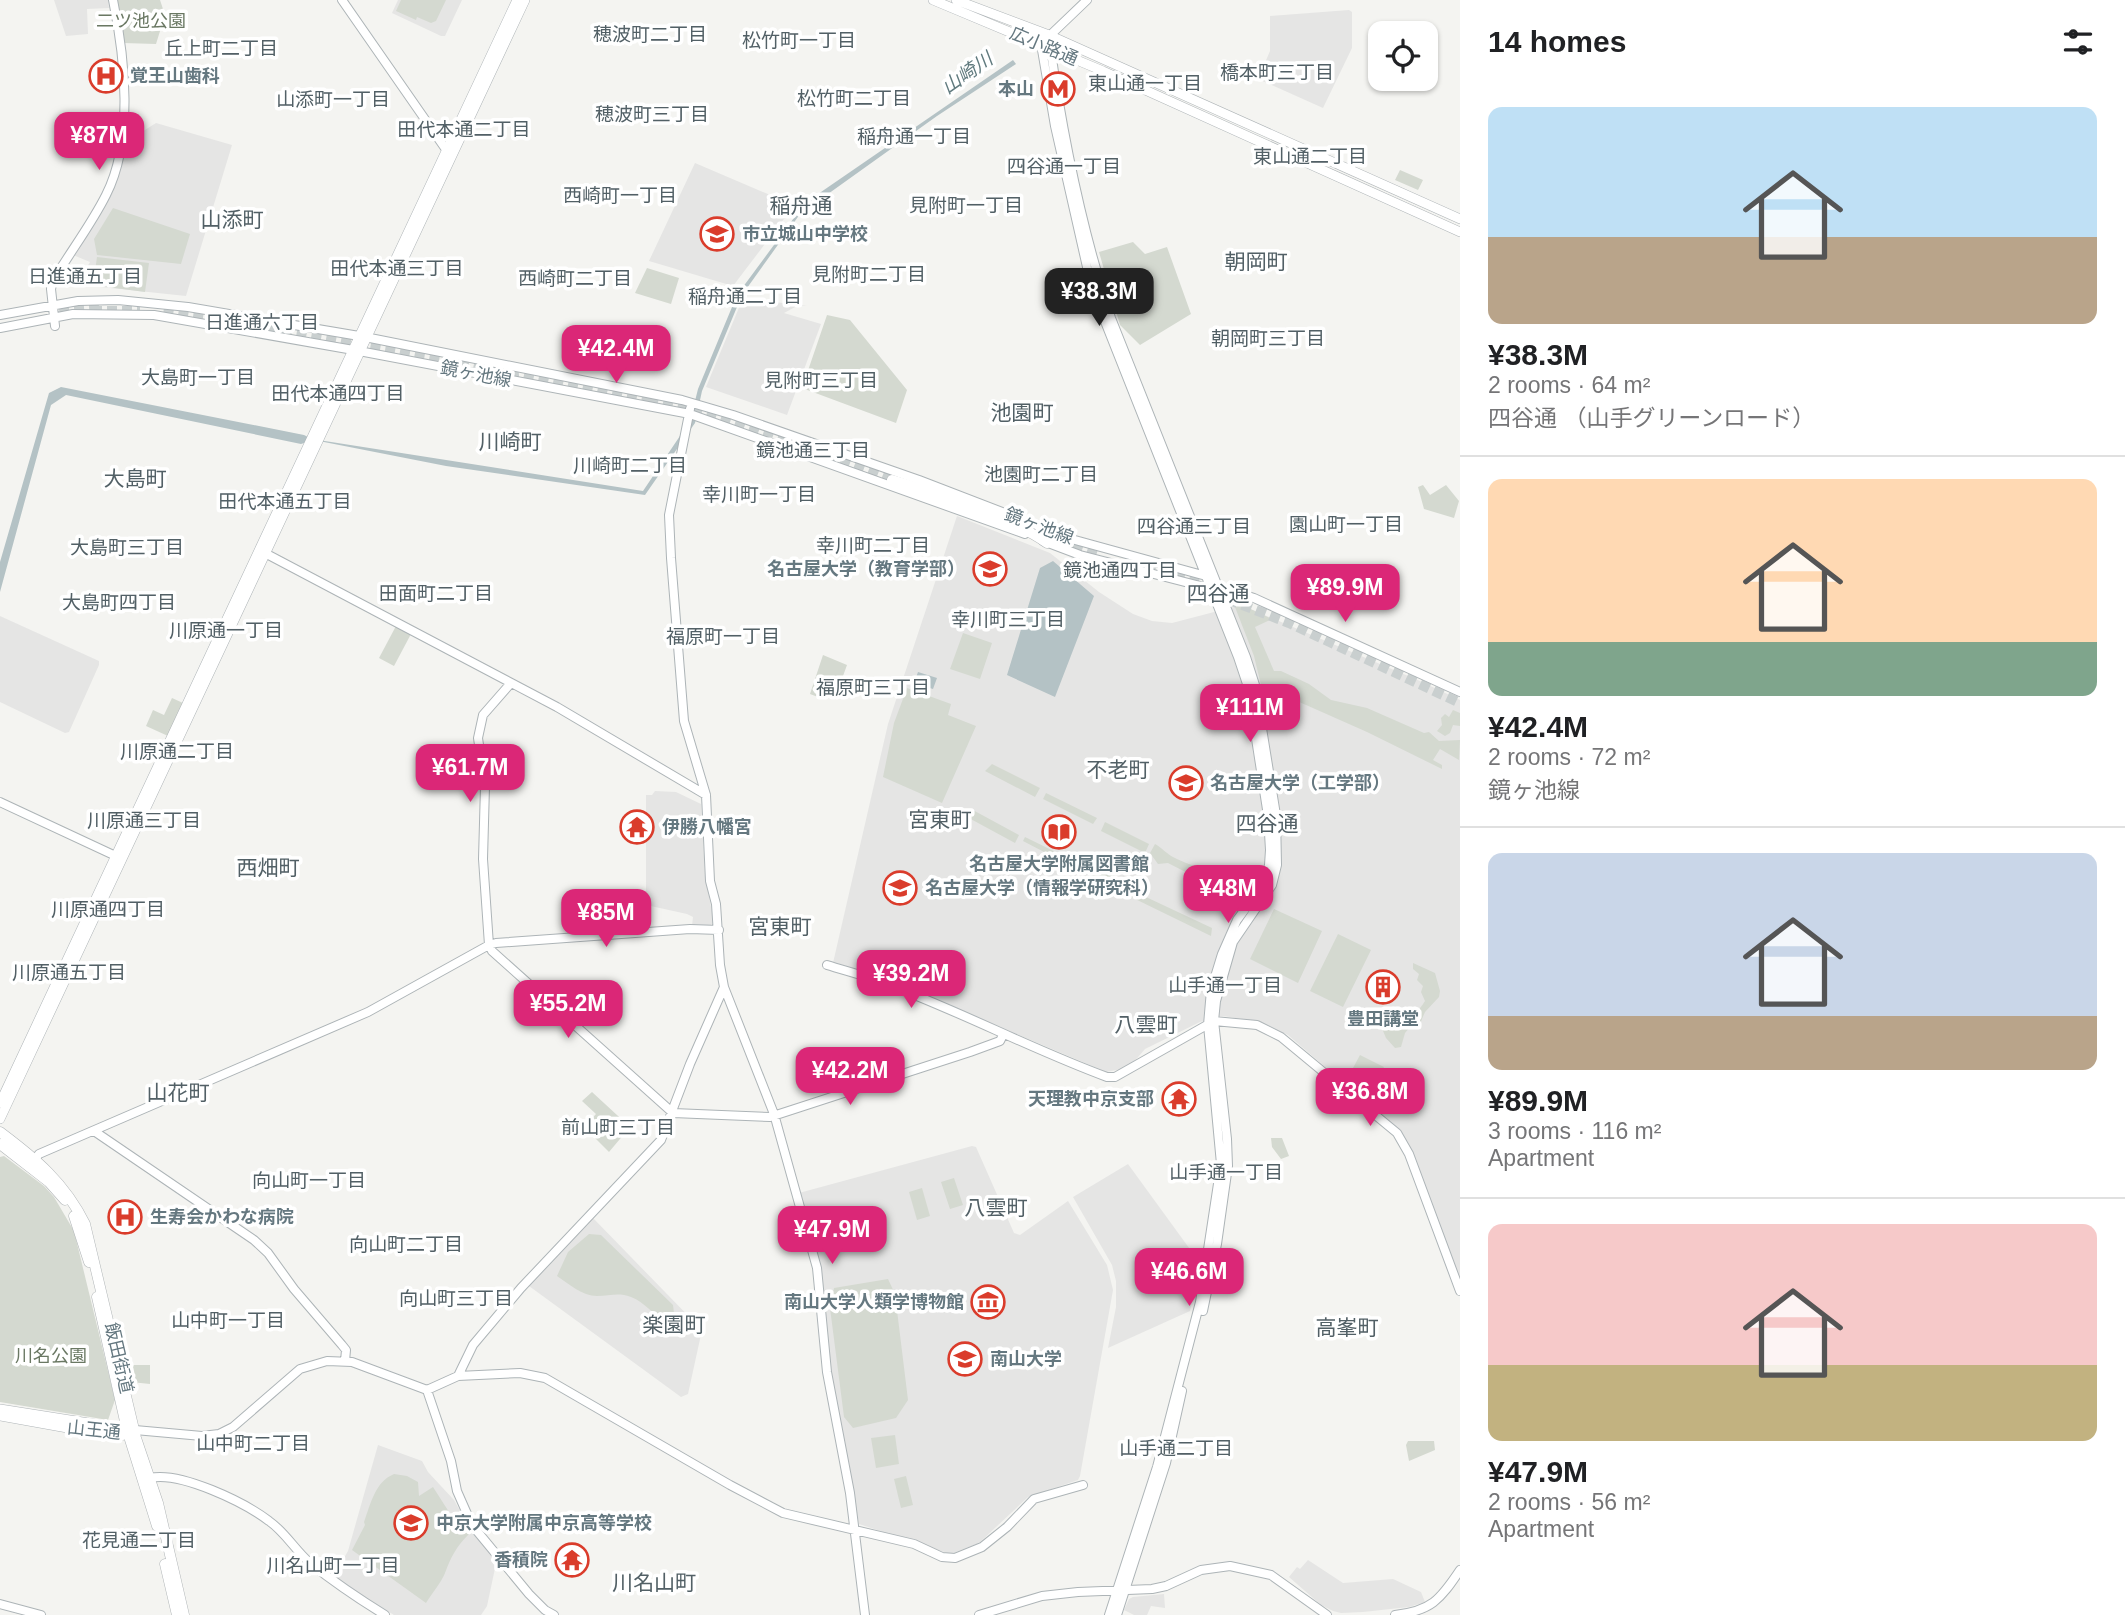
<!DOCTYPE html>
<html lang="en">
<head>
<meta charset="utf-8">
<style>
	:root { --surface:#fff; --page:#f6f6f6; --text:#202124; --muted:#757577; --line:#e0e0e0; --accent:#db2777 }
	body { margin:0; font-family:Helvetica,"Noto Sans JP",sans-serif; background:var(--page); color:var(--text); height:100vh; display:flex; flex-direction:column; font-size:26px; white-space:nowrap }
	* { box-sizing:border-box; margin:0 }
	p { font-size:23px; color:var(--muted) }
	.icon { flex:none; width:38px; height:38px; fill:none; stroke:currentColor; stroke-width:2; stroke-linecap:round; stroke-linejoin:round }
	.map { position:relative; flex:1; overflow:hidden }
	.panel { display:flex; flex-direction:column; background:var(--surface); width:665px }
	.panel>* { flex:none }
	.buttons { position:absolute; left:1368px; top:21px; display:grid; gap:14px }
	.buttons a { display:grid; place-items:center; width:70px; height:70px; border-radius:14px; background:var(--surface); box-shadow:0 2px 5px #0004; font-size:35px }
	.price { position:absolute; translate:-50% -60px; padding:0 16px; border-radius:14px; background:var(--accent); color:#fff; font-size:23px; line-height:46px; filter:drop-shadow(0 2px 4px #0008) }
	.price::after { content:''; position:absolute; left:50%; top:42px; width:21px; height:16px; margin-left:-10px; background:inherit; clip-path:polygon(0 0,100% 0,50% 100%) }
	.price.active { background:#222; color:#fff }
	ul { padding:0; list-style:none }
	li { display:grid; align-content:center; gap:14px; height:371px; padding:0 28px }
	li+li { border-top:2px solid var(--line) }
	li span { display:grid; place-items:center; height:217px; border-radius:14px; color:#555 }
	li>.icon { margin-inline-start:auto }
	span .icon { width:126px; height:126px; fill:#fffc; stroke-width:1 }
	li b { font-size:30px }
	h2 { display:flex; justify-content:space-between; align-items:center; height:84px; padding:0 28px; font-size:30px }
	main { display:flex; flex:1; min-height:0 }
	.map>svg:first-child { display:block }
</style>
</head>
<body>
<main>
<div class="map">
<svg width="1460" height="1615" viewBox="0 0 1460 1615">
	<rect width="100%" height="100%" fill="#f4f4f1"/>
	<path fill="#e5e5e4" d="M54,0h54l1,8 -22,1 1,25 -22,2z
		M398,0h64l-17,36h-4l-49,-23z
		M1349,10l3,2v36l-29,60 -65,-29 12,-28v-35z
		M156,123l76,22 -46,151 -123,-13 10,-14 10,5 7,-12 -17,-7 39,-63 9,-26 5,-24z
		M695,163l96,41 2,3 -60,79 -84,-25z
		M743,298l64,8h-10l-13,7 37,11 -34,91 -81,-28z
		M957,516l93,37 49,39 34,22 19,7 20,2 69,-18 179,76 40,19v581l-47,-127 -11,-21 -114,-98 -27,-13 -38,-6 -23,6 -55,27 -13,15 -10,5 -16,3 -212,-90 -61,-19 55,-239z
		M0,616l99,45v4l-30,67 -4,1 -65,-31z
		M655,791l21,1 25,12 4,72 9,46 -4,4h-18l1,-9 -6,-3 -41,-9v-110h6z
		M972,1146l4,1 38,86 6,2 48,-34 39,64 6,25 -33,186 -2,4 -50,17 -49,46 -26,10h-6l-88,-29 -29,-157 -12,-100 -19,-74z
		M1128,1164l72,99 -10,48 -82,37 8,-41v-26l-4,-16 -39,-68z
		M593,1218l109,112 -14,64 -7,3 -152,-111 28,-33z
		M378,1445l44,16 6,11 26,28 19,34 24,25 -10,47 -6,9h-87l-61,-38 15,-26z
		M1308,1560l35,23 50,-4 28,13 4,10 -16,5 -46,5 -22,1 -8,-2 -12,-6 -32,-28 8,-10 3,2z
		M1164,1594l1,14 -14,-2 -4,9h-13l-10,-5 5,-11 4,-2z"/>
	<path fill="#d4d9d0" d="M116,0h44l5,15 -9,29 -33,-1z
		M401,0h45l-10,21 -5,2 -14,-6 -1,3 -20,-9z
		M1400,170l23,10 -5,10 -23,-10z
		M113,208l77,26 -9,30 -84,-9 -3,-16z
		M1133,242l12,12 22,-7 24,67 -51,31 -20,-20 -21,-73z
		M97,257l52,6 -4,29 -52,-7z
		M647,268l32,10 -8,26 -36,-11z
		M827,315l23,5 57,70 -11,33 -94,-35z
		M1423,485l7,10 16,-10 13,16 -5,17 -30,-9 -6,-22z
		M1242,605l30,14 -17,8 19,44h7l28,13 22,16 36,8 57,25 5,-1 10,9 21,-1 -1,20 -19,-11 -7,11 9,5v4l-75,-37 -106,-47 -7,-29 -19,-49z
		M396,626l15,8 -17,32 -15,-8z
		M963,633l29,10 -12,36 -30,-10z
		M823,655l24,10 -8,22 -15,-6 -6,16 -8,-3z
		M907,688l44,16 -3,11 28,11 -34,77 -59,-26 11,-54z
		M172,698l11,5 -15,33 -22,-10 7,-16 11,5z
		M1453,710l7,3v13l-7,-1 -3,8 -5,3 -8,-5 5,-6 -1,-7 4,-4 4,3z
		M992,764l48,24 -5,9 -50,-26z
		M1046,793l51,25 -4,6 -50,-25z
		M971,809l48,26 -4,8 -48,-26z
		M1105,822l44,22 -4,9 -44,-22z
		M1025,837l51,25 -3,5 -50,-26z
		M1155,844c7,4 12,10 18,13 21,11 44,14 61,30l-1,3 -25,-11 -5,2 -35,-18 -10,1 -8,-11z
		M1084,860l45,23 -5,9 -45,-23z
		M1131,890l81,38 -1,8 -82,-40z
		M1274,909l48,22 -24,52 -48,-24z
		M1338,934l33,16 -28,57 -33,-16z
		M1413,963l22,10 5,18 -1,6 -14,15 -6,14 -21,-9 2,-2c13,1 18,-3 25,-14l-4,-9 2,-6 -6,-6 2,-6 -6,-5z
		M1388,1012l23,14 -6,7 -4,14 -6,1 -9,-10 -5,-12z
		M1360,1055l24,12 -13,25 -24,-13z
		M592,1092l38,35 -21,25 -25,-25 12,-13 -14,-13z
		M1271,1138h11l7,18 -8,3 -9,-12z
		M4,1156l40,30 10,11 20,34 41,169 -7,20 -108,-18v-245z
		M954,1178l9,27 -13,4 -9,-27z
		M922,1188l8,28 -13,4 -8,-28z
		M589,1234l12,1 72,70 1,8 -5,8c-15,-4 -24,-19 -38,-24 -13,-5 -21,-1 -34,-1 -15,0 -28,-12 -40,-20l11,-24z
		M888,1279l7,15 13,106 -12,18 -43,10 -9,-11 -14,-109 4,-20z
		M127,1365h23v19l-19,-2z
		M895,1435l4,29 -23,4 -5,-30z
		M1408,1441h26l1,9 -26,11 -3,-16z
		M394,1474l13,2 11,6 1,14 14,-9 16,25 20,22c-13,13 -18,23 -24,39 -4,10 -13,20 -19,30l-74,-53 13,-25 -1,-3c7,-19 11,-40 30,-48z
		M906,1476l7,29 -12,3 -7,-29z"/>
	<path fill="#b4c2c5" d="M1013,60l3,4 -79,52 -137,98 -58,81 -40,96 -7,32 -50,72 -199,-29 -122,-24 -14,-1 -9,3 -235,-49 -15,10 -51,187v-30l49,-169 12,-6 243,48 8,4 331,52 47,-70 8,-32 39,-94 68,-92z
		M1053,561l41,35 -39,101 -48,-22 33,-107z
		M918,672l19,6 -4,11 -19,-6z"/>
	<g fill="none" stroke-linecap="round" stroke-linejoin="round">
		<path stroke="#c9cfcf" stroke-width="10" stroke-dasharray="10 5" stroke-linecap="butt" d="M59,308l41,-3
			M164,308l69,11 278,51
			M92,311h48
			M509,376l14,-1 133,28
			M649,397l59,15 97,32
			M798,445l94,35
			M1058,543l39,13
			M1147,563l69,22
			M1214,594l75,29 171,80"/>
		<defs>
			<path id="secondary" d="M342,0l105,151 3,1
				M1087,0l-46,44 14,82 32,141 17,52 134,338 10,30 20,129 2,34 -1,15 -5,19 -27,36 -15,34 -11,36 -3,35 13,139 -21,138 -43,165 -48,148
				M1050,45c13,92 32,185 61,273l135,339 9,28 21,130 1,50 -5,20 -39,57 -17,59 -2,20 13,118 1,27 -11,78 -14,67
				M0,315l78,-14 40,-1 70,7 177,30 317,63 51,15 186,65 156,60 131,36 12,10 36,12 206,94
				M55,326l-4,-37 2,-8c17,-29 38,-56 53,-86 28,-55 19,-137 7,-195
				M0,328l73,-14 81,1 205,36 331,63 335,120
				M690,409l-21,106 2,43 13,163 22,74 4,86 6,23 4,61 4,22 50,127 43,154 10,104 23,121 15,122
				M1043,541l37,14 132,34
				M261,551l296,156 149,88
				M511,683l-28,32 -5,23 7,48 -2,73 6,86 3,6 181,162 97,4 200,-65 30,-11 3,-6
				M0,802l120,56
				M827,965c19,6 39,11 57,18 76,28 147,66 223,94h8l99,-56 43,4 24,12 116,96 12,21 51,137
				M94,1131l160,109 14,13 26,36 48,56 4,5 -1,11
				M32,1163l7,-9 329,-142 121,-67 7,-2 194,-14 29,1
				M458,1376l62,-3 25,5 185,107 53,28 131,31 28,13 13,1 27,-11 25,-20 27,-28 49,-14
				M427,1390l24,71 6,30 15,34 57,69 16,16 9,5
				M135,1430l67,6 17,-2 14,-7 67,-58 27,-8 25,1 75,28 31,-14 15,-31 48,-57 140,-148 29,-76 34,-77
				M150,1478c30,-7 94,24 119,43 16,11 26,29 41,42 24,19 49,36 75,52
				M0,1604l41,11
				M979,1615l63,-19 36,-4 74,-3 14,-3 35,-16 29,-4 41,9 56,40
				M1117,1615l49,-152 16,-72
				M1395,1615c36,-4 45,-15 65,-45"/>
			<path id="primary" d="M933,0l170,71 357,161
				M956,0l93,35 411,184
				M0,1103l517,-1103
				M0,1119l525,-1119
				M0,1409l133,21
				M0,1416l112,20h9l12,-5"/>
			<path id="highway" d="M892,480c24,7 46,15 69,24 30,12 59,20 86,39
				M0,1132c36,27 65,51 85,92l51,214 22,65 26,112
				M0,1144l49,38 16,18
				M74,1216l15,46
				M97,1297l30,133 30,96
				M165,1564l12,51"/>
		</defs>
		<use href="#secondary" stroke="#adb4b7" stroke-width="10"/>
		<use href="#primary" stroke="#aeb4b7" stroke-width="10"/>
		<use href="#highway" stroke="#b0b5b7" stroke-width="11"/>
		<use href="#secondary" stroke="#fff" stroke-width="8"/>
		<use href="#primary" stroke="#fff" stroke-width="9"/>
		<use href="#highway" stroke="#fff" stroke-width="10"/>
	</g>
	<defs>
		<symbol id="hospital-ring" viewBox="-11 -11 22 22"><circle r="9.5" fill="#fff" stroke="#da3c2b" stroke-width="1.5"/><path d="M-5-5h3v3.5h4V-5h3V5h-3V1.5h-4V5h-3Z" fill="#da3c2b"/></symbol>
		<symbol id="metro-ring" viewBox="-11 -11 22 22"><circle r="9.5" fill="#fff" stroke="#da3c2b" stroke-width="1.5"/><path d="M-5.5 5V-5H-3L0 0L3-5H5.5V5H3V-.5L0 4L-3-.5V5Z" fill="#da3c2b"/></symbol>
		<symbol id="school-ring" viewBox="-11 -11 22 22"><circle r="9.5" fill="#fff" stroke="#da3c2b" stroke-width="1.5"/><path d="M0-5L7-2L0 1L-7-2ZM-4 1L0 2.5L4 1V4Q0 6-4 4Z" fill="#da3c2b"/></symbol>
		<symbol id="university-ring" viewBox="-11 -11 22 22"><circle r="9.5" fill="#fff" stroke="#da3c2b" stroke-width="1.5"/><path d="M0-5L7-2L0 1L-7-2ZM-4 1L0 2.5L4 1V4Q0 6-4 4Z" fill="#da3c2b"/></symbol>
		<symbol id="temple-ring" viewBox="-11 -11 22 22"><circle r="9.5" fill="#fff" stroke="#da3c2b" stroke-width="1.5"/><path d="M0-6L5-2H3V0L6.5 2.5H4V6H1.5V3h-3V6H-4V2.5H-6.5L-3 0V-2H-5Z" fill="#da3c2b"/></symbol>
		<symbol id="library-ring" viewBox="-11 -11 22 22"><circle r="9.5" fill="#fff" stroke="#da3c2b" stroke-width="1.5"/><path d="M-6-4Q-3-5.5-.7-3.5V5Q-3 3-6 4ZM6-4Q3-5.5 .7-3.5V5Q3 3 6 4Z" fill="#da3c2b"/></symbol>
		<symbol id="building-ring" viewBox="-11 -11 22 22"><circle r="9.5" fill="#fff" stroke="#da3c2b" stroke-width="1.5"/><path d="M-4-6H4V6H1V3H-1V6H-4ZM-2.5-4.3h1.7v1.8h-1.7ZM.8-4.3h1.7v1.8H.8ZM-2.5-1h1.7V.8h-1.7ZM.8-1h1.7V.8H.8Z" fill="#da3c2b"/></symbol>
		<symbol id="museum-ring" viewBox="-11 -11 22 22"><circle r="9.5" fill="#fff" stroke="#da3c2b" stroke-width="1.5"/><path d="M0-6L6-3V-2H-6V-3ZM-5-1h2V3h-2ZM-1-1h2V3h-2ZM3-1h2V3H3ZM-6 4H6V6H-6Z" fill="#da3c2b"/></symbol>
	</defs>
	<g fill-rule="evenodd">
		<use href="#hospital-ring" x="87" y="57" width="38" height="38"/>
		<use href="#metro-ring" x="1039" y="70" width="38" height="38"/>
		<use href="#school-ring" x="698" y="215" width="38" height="38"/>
		<use href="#university-ring" x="971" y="550" width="38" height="38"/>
		<use href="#university-ring" x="1167" y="764" width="38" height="38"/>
		<use href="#temple-ring" x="618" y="808" width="38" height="38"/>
		<use href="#library-ring" x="1040" y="813" width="38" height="38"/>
		<use href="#university-ring" x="881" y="869" width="38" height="38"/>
		<use href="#building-ring" x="1364" y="968" width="38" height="38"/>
		<use href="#temple-ring" x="1160" y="1080" width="38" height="38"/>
		<use href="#hospital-ring" x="106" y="1198" width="38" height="38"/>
		<use href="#museum-ring" x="969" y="1283" width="38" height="38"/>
		<use href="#university-ring" x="946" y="1340" width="38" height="38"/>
		<use href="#school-ring" x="392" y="1504" width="38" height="38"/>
		<use href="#temple-ring" x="553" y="1541" width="38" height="38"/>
	</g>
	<g text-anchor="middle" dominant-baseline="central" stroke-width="7" stroke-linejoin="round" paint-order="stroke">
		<g font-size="18" fill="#6a7863" stroke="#fff">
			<text x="141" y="21">二ツ池公園</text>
			<text x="51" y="1356">川名公園</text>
		</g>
		<g font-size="18" fill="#657880" stroke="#fff">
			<text transform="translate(1044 46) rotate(23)">広小路通</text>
			<text transform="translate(476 374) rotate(11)">鏡ヶ池線</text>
			<text transform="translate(1039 526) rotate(21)">鏡ヶ池線</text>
			<text transform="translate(119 1358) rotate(77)">飯田街道</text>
			<text transform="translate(94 1430) rotate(6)">山王通</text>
		</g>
		<g font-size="18" font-weight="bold" fill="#657880" stroke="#fff" text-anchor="start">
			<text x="130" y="76">覚王山歯科</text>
			<text x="1034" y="89" text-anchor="end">本山</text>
			<text x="742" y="234">市立城山中学校</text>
			<text x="965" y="569" text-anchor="end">名古屋大学（教育学部）</text>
			<text x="1210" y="783">名古屋大学（工学部）</text>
			<text x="662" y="827">伊勝八幡宮</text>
			<text x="1059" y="864" text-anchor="middle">名古屋大学附属図書館</text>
			<text x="925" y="888">名古屋大学（情報学研究科）</text>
			<text x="1383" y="1019" text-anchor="middle">豊田講堂</text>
			<text x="1154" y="1099" text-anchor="end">天理教中京支部</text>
			<text x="150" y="1217">生寿会かわな病院</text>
			<text x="964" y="1302" text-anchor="end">南山大学人類学博物館</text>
			<text x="990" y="1359">南山大学</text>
			<text x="436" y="1523">中京大学附属中京高等学校</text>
			<text x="548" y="1560" text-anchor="end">香積院</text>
		</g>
		<g font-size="19" fill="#526066" stroke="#fff">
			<text x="650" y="34">穂波町二丁目</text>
			<text x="799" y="40">松竹町一丁目</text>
			<text x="221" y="48">丘上町二丁目</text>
			<text x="1277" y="72">橋本町三丁目</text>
			<text x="1145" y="83">東山通一丁目</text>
			<text x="854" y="98">松竹町二丁目</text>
			<text x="333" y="99">山添町一丁目</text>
			<text x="652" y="114">穂波町三丁目</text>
			<text x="464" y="129">田代本通二丁目</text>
			<text x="914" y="136">稲舟通一丁目</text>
			<text x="1310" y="156">東山通二丁目</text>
			<text x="1064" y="166">四谷通一丁目</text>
			<text x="620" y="195">西崎町一丁目</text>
			<text x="966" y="205">見附町一丁目</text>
			<text x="397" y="268">田代本通三丁目</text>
			<text x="869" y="274">見附町二丁目</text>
			<text x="85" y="276">日進通五丁目</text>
			<text x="575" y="278">西崎町二丁目</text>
			<text x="745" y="296">稲舟通二丁目</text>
			<text x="262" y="322">日進通六丁目</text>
			<text x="1268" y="338">朝岡町三丁目</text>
			<text x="198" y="377">大島町一丁目</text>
			<text x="821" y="380">見附町三丁目</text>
			<text x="338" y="393">田代本通四丁目</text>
			<text x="813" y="450">鏡池通三丁目</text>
			<text x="630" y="465">川崎町二丁目</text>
			<text x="1041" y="474">池園町二丁目</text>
			<text x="759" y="494">幸川町一丁目</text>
			<text x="285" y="501">田代本通五丁目</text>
			<text x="1346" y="524">園山町一丁目</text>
			<text x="1194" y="526">四谷通三丁目</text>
			<text x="873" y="545">幸川町二丁目</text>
			<text x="127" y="547">大島町三丁目</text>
			<text x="1120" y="570">鏡池通四丁目</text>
			<text x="436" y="593">田面町二丁目</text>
			<text x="119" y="602">大島町四丁目</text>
			<text x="1008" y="619">幸川町三丁目</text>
			<text x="226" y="630">川原通一丁目</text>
			<text x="723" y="636">福原町一丁目</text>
			<text x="873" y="687">福原町三丁目</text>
			<text x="177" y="751">川原通二丁目</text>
			<text x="144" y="820">川原通三丁目</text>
			<text x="108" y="909">川原通四丁目</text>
			<text x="69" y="972">川原通五丁目</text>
			<text x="1225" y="985">山手通一丁目</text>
			<text x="618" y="1127">前山町三丁目</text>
			<text x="1226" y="1172">山手通一丁目</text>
			<text x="309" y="1180">向山町一丁目</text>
			<text x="406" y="1244">向山町二丁目</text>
			<text x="456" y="1298">向山町三丁目</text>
			<text x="228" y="1320">山中町一丁目</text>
			<text x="253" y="1443">山中町二丁目</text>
			<text x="1176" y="1448">山手通二丁目</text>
			<text x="139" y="1540">花見通二丁目</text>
			<text x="333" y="1565">川名山町一丁目</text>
		</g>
		<g font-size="19" font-style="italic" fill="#607a7e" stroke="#fff">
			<text transform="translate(967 73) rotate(-35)">山崎川</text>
		</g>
		<g font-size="21" fill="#526066" stroke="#fff">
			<text x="801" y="205">稲舟通</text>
			<text x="232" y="219">山添町</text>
			<text x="1256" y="261">朝岡町</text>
			<text x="1022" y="412">池園町</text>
			<text x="510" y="441">川崎町</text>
			<text x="135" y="478">大島町</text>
			<text x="1218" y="593">四谷通</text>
			<text x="1118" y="769">不老町</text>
			<text x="940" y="819">宮東町</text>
			<text x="1267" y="823">四谷通</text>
			<text x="268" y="867">西畑町</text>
			<text x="780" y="926">宮東町</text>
			<text x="1146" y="1024">八雲町</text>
			<text x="178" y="1092">山花町</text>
			<text x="996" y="1207">八雲町</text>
			<text x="674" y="1324">楽園町</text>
			<text x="1347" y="1327">高峯町</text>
			<text x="654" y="1582">川名山町</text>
		</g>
	</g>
</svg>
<div class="buttons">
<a><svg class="icon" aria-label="locate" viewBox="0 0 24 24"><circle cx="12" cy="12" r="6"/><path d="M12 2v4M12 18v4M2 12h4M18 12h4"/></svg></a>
</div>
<b class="price" style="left:99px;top:172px">¥87M</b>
<b class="price active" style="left:1099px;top:328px">¥38.3M</b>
<b class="price" style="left:616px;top:385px">¥42.4M</b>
<b class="price" style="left:1345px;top:624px">¥89.9M</b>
<b class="price" style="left:1250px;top:744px">¥111M</b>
<b class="price" style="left:470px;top:804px">¥61.7M</b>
<b class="price" style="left:1228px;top:925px">¥48M</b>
<b class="price" style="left:606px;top:949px">¥85M</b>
<b class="price" style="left:911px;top:1010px">¥39.2M</b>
<b class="price" style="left:568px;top:1040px">¥55.2M</b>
<b class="price" style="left:850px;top:1107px">¥42.2M</b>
<b class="price" style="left:1370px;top:1128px">¥36.8M</b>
<b class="price" style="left:832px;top:1266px">¥47.9M</b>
<b class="price" style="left:1189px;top:1308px">¥46.6M</b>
</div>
<section class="panel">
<h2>14 homes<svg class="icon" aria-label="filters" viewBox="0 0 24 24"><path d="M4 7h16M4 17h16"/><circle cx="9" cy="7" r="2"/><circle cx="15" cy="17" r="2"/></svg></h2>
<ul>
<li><span style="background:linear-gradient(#bfe0f5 60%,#b9a48a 0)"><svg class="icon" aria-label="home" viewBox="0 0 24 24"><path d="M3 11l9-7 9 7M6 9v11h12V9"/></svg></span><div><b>¥38.3M</b><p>2 rooms · 64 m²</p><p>四谷通 （山手グリーンロード）</p></div></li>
<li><span style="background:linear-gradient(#ffd9b3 75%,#7fa58c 0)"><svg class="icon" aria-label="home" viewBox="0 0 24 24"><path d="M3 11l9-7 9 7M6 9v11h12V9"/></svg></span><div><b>¥42.4M</b><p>2 rooms · 72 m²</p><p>鏡ヶ池線</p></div></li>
<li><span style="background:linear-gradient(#c9d6e8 75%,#b9a48a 0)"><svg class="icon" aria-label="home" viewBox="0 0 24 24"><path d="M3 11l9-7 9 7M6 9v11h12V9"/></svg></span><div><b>¥89.9M</b><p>3 rooms · 116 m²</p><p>Apartment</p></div></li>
<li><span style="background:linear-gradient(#f6c9c9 65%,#c2b280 0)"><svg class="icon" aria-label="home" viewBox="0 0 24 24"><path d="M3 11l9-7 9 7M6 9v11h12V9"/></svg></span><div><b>¥47.9M</b><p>2 rooms · 56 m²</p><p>Apartment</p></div></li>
</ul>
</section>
</main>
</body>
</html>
